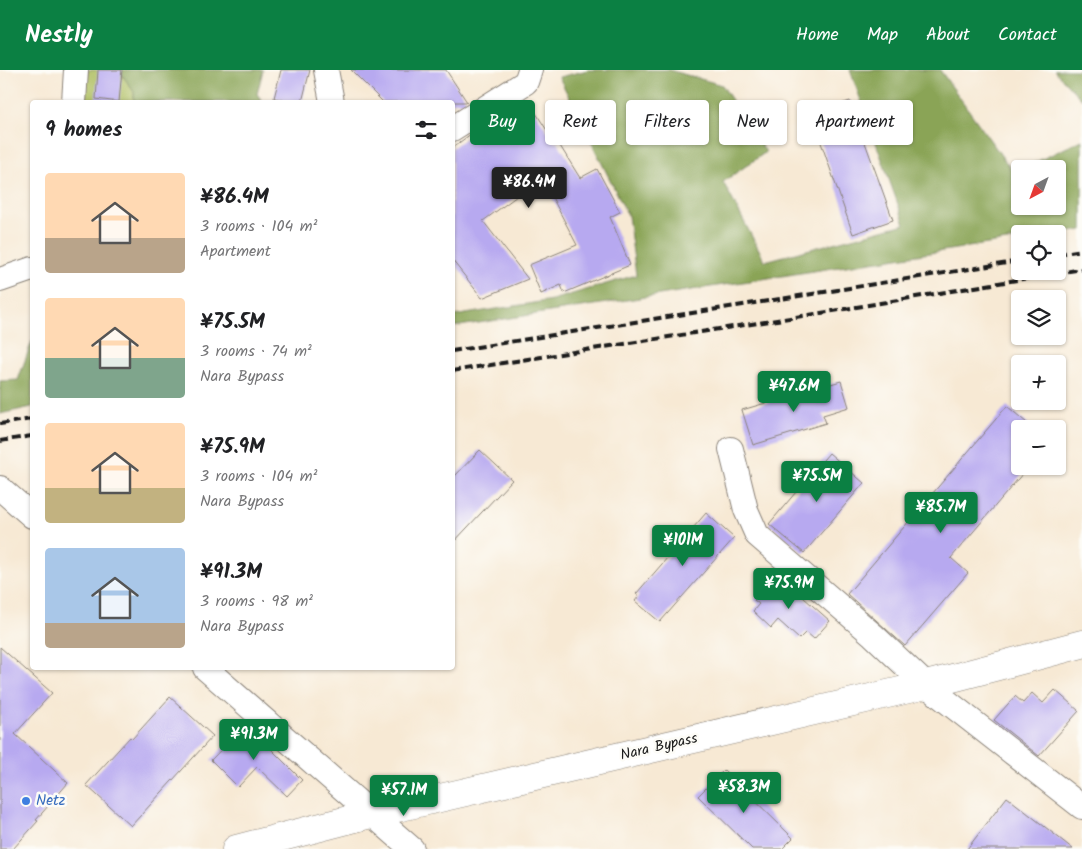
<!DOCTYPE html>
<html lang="en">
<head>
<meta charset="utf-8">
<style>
	:root { --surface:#fff; --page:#f2f2f2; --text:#202124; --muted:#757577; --accent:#0b8043 }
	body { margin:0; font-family:Kalam,sans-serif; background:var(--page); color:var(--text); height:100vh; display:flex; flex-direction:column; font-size:19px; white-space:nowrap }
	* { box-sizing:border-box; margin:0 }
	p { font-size:16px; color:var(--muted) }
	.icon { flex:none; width:28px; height:28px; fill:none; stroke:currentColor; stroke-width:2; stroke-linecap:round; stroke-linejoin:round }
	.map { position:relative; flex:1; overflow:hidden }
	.panel { position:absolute; left:30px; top:30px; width:425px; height:570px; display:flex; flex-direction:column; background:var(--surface); border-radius:5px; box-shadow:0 1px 4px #0004 }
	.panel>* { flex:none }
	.guide { position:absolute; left:470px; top:30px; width:475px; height:45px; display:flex; gap:10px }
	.needle { width:32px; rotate:221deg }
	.tools { position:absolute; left:1011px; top:90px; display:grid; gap:10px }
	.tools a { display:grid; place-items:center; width:55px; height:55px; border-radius:5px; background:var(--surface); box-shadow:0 1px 4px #0004; font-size:25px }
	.price { position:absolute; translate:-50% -42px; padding:0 11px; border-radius:5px; background:var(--accent); color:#fff; font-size:16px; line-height:32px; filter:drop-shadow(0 1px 2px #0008) }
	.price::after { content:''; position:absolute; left:50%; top:30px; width:15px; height:11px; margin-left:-8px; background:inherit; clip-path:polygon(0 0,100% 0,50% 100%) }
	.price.selected { background:#222; color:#fff }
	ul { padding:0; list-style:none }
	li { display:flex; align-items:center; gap:15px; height:125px; padding:0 15px }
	li span { display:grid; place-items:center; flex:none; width:140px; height:100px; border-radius:5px; color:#555 }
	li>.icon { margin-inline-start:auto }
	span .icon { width:60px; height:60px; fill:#fffc; stroke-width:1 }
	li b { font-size:21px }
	h2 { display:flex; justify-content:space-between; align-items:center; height:60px; padding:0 15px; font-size:21px }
	.pill { padding:0 18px; border-radius:5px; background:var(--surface); box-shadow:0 1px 4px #0004; font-size:18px; line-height:45px }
	.pill.selected { background:var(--accent); color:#fff }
	header { display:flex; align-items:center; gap:30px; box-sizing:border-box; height:70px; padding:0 25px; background:var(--accent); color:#fff }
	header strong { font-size:24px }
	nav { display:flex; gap:28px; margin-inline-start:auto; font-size:18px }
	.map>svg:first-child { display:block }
</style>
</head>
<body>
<header>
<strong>Nestly</strong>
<nav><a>Home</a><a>Map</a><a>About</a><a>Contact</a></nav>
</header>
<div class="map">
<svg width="1082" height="779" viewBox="0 0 1082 779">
	<rect width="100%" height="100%" fill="#fdfcf7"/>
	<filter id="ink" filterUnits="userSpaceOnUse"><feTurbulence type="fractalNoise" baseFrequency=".02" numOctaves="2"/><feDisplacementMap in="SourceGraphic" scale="10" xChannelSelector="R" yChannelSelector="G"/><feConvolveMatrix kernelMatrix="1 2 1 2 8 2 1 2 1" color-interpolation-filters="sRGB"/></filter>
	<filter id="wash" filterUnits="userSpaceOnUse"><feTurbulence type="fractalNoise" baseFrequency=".0096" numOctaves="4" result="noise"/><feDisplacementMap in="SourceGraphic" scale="20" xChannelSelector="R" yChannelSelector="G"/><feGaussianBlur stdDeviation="1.12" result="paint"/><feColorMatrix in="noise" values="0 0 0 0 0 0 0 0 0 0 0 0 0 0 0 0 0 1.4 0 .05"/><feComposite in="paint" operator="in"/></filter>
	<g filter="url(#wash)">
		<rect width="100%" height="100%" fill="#f7e9d4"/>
		<path fill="#adbd5f" stroke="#646c3e" d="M87,0h32l15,22v10h-48z"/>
		<path fill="#8aa456" stroke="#536039" d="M119,0h144l-6,24 6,8h-129v-10z
			M588,0h81l53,15 44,67 -43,30 42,79 140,-37 -55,-154h90l73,102 7,-3v37h38v-37h-37l61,-29v90l-25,4h-37v5l-567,88v-11l99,-16 84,-25 -8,-59 -69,-139z
			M1054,0h28v30z
			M32,271v66l-32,7v-33l18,-1z"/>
		<g id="blocks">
			<path fill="#b7a9f0" d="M98,0h24l-3,32 -23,-3z
				M281,0h29l-8,32h-12l-16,-4z
				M351,0h95l21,32h-84z
				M850,31l43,119 -40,14 -42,-120z
				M534,40l21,33 2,-2 23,37 17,-9 23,43 -10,5 20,48 -66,28 -3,-8 -20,9 -12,-29 48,-20 -34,-65 -26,16 -34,25 45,58 -46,19 -30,-38v-112l31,-23 9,12z
				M841,311l8,26 -26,8 3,8 -73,22 -11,-35z
				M1007,336l27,23h-14v37h9l-78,92 17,15 -63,73 -58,-52z
				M480,380l32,30 -60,64v-65z
				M829,383l35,30 -60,70 -35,-29z
				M706,443l28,25 -74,84 -25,-21 4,-5 -3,-2z
				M777,504l53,47 -16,18 -8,-7 -7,7 -21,-19 -7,8 -18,-17 6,-7 -5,-4z
				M0,577l52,46 -37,41 53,49 -32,37 2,1 -25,28h-13z
				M1055,620l24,21 -40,45 -45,-36 21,-24 8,7 9,-10 11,10z
				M170,627l43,39 -82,90 -45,-41 44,-48 2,2z
				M246,654l56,56 -15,16 -30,-29 -19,20 -27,-27z
				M724,700l69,68 -11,11h-30l-54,-53z
				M1007,727l66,52h-106z"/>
		</g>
	</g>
	<g filter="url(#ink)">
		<use href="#blocks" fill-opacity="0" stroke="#8a8278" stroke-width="1"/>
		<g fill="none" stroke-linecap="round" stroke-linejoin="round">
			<defs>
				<path id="street" d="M326,0l6,32
					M74,32l2,-32
					M452,59l74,-47 4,-12
					M0,210l32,-11
					M731,379l15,61 11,25 116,100 53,50 156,122
					M0,418l32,28
					M205,598l207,181"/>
				<path id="highway" d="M236,779l135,-35 555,-129 156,-41"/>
			</defs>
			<use href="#street" stroke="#8a8278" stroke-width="26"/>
			<use href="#highway" stroke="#8a8278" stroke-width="29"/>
			<use href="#street" stroke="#fff" stroke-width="24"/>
			<use href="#highway" stroke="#fff" stroke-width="28"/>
			<path stroke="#1c1c1c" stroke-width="4" stroke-dasharray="8 4" stroke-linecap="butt" d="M1058,184l24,-4
				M452,281l568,-90
				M452,301l363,-57 267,-45
				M0,354l32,-5
				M0,371l32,-5"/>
		</g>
	</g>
	<circle fill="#3f7fe0" stroke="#fdfcf7" stroke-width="2" cx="26" cy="731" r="5"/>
	<g text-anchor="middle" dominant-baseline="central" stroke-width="5" stroke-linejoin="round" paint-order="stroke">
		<g font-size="15" fill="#1c1c1c" stroke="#fdfcf7">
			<text transform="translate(659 677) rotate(-13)">Nara Bypass</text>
		</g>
		<g font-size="15" fill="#366cbe" stroke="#fdfcf7" text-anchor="start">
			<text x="36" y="731">Netz</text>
		</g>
	</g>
</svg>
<div class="tools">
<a><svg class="needle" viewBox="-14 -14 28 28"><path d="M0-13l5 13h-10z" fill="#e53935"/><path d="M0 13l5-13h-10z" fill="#757577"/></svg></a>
<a><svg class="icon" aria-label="locate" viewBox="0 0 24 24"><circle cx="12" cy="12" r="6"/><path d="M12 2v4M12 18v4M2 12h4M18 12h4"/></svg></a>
<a><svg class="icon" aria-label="layers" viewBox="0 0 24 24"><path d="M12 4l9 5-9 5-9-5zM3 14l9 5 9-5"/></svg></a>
<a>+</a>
<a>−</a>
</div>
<b class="price selected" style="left:529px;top:139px">¥86.4M</b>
<b class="price" style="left:794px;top:343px">¥47.6M</b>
<b class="price" style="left:817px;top:433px">¥75.5M</b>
<b class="price" style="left:941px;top:464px">¥85.7M</b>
<b class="price" style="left:683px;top:497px">¥101M</b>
<b class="price" style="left:789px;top:540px">¥75.9M</b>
<b class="price" style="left:254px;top:691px">¥91.3M</b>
<b class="price" style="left:744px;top:744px">¥58.3M</b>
<b class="price" style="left:404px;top:747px">¥57.1M</b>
<div class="guide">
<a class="pill selected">Buy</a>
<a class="pill">Rent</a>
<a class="pill">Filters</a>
<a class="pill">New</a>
<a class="pill">Apartment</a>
</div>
<section class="panel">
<h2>9 homes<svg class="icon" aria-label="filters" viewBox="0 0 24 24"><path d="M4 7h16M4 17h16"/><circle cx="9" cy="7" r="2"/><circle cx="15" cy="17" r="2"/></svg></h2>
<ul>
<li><span style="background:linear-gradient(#ffd9b3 65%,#b9a48a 0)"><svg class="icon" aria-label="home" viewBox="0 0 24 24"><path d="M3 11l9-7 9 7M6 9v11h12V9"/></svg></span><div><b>¥86.4M</b><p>3 rooms · 104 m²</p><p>Apartment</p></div></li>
<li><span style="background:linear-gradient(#ffd9b3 60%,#7fa58c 0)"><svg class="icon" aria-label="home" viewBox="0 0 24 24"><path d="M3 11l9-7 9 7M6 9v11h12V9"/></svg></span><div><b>¥75.5M</b><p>3 rooms · 74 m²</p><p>Nara Bypass</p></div></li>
<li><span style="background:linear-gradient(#ffd9b3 65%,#c2b280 0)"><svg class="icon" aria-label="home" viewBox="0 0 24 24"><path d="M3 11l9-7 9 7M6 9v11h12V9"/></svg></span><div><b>¥75.9M</b><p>3 rooms · 104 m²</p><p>Nara Bypass</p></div></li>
<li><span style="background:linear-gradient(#a9c7e8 75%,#b9a48a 0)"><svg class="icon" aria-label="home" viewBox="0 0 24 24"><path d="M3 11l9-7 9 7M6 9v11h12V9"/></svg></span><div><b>¥91.3M</b><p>3 rooms · 98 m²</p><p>Nara Bypass</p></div></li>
</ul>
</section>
</div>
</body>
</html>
